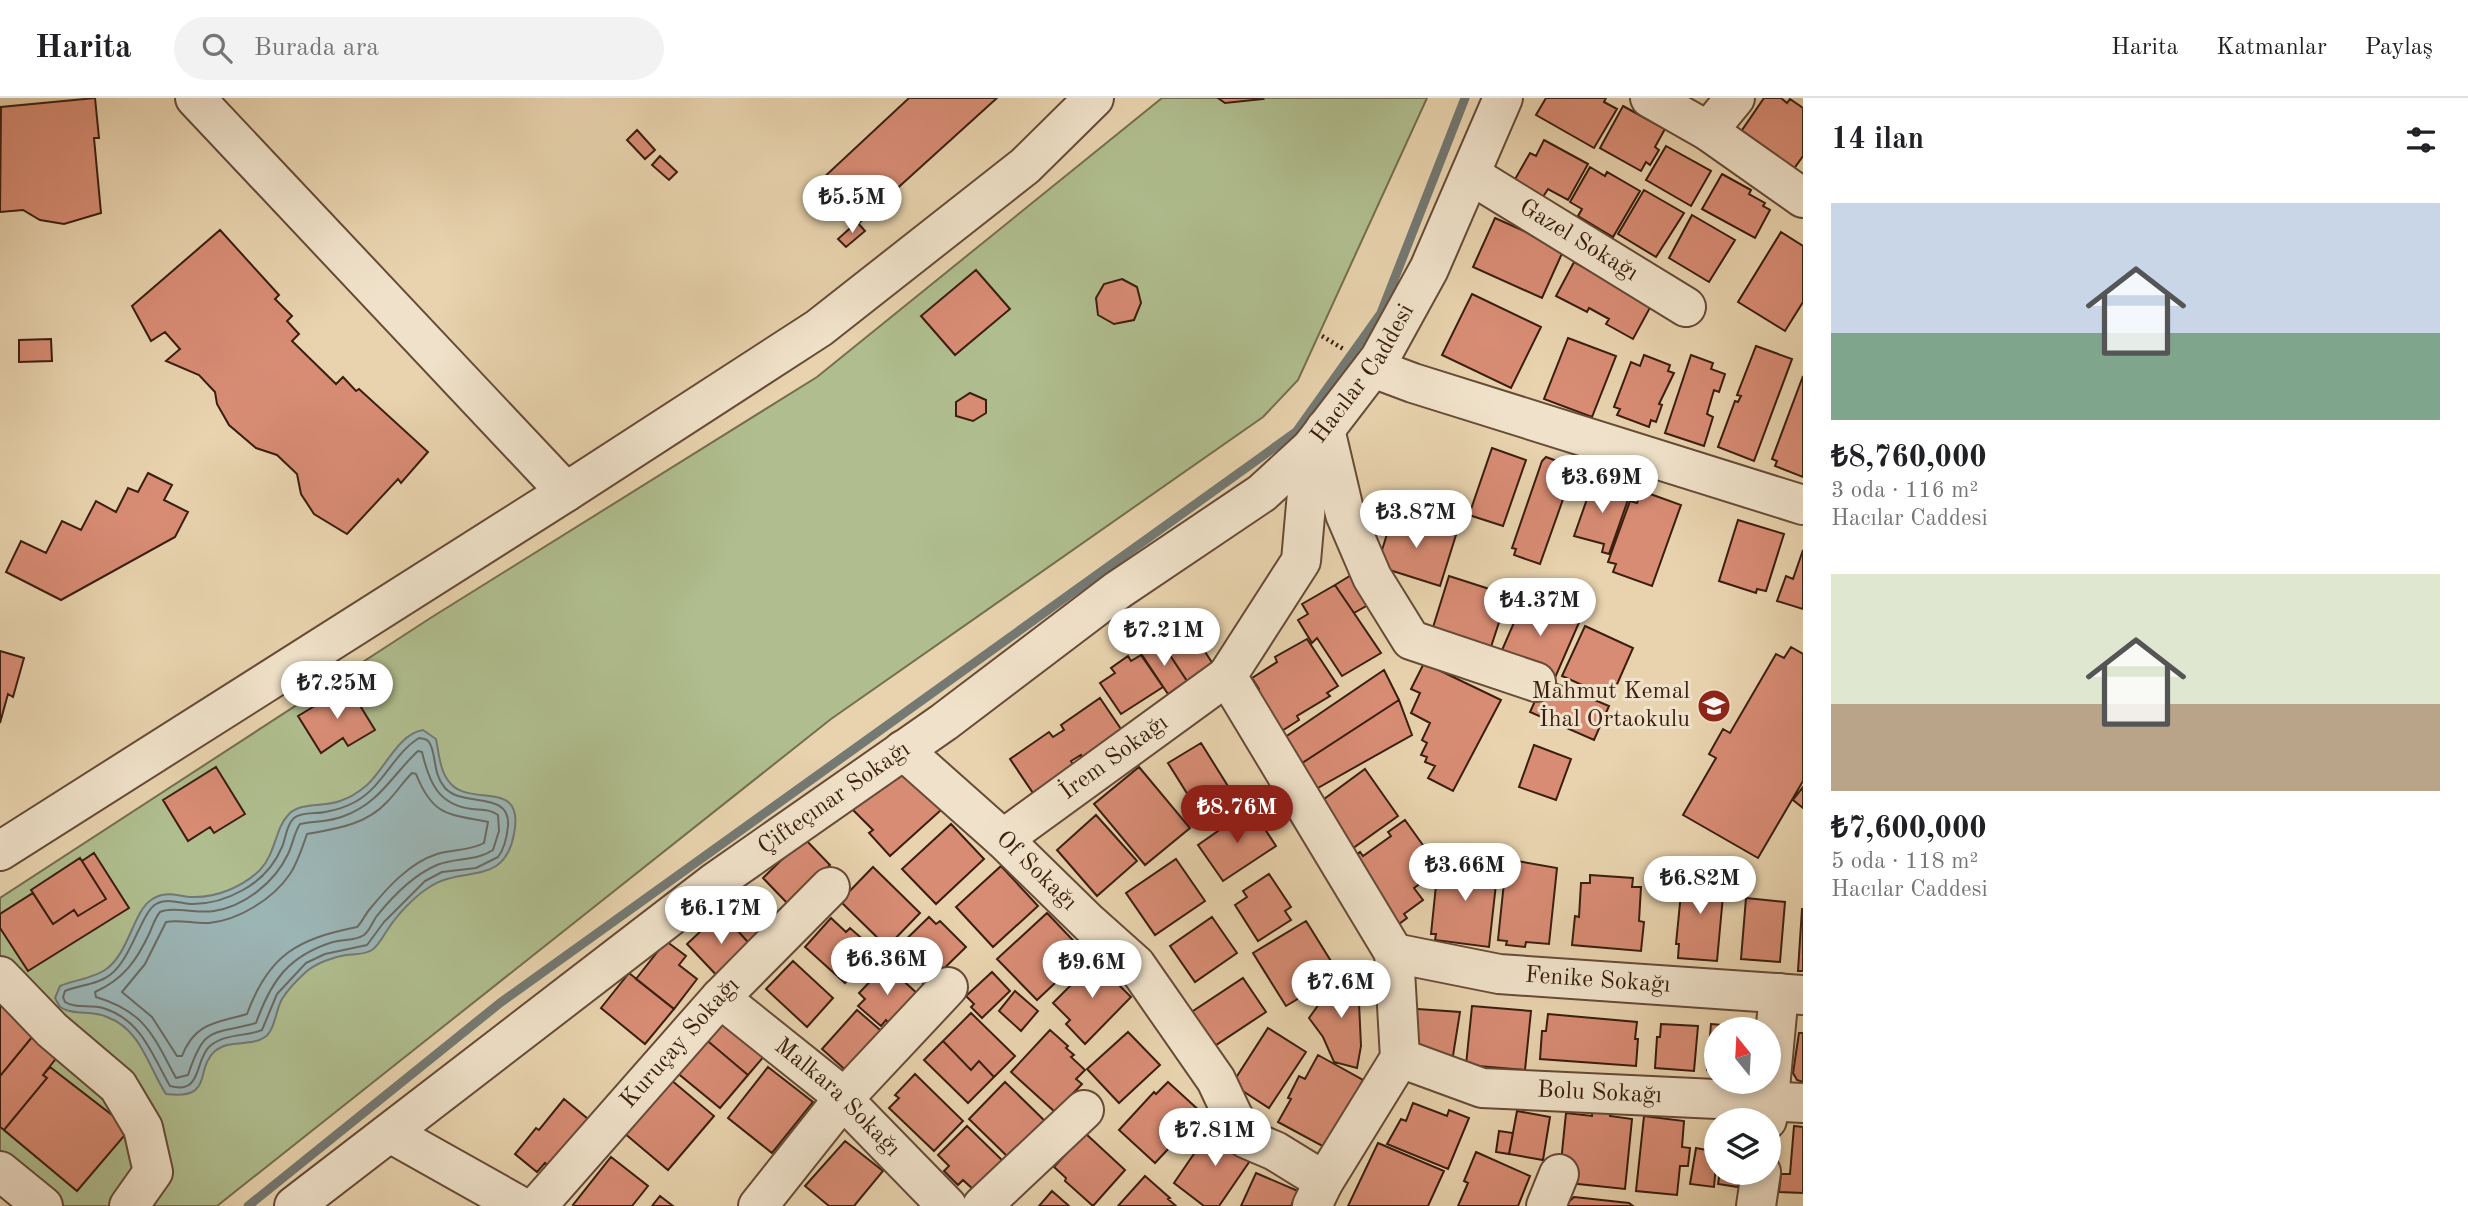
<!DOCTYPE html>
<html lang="tr">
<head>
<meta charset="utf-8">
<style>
	:root { --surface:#fff; --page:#f2f2f2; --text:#202124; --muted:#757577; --line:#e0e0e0; --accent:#8f2418 }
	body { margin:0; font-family:"Old Standard TT",serif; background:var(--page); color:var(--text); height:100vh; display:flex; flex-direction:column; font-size:26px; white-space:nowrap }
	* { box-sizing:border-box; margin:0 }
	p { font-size:23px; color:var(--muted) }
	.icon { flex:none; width:38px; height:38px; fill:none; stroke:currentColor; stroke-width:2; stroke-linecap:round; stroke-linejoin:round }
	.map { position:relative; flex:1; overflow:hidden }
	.panel { display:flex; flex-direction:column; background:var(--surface); width:665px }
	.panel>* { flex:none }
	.needle { width:46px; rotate:342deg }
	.fabs { position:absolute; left:1704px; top:919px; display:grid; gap:14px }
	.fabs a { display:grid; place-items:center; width:77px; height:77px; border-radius:50%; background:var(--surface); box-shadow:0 4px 10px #0003; font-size:35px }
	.price { position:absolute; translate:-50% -60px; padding:0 16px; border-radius:24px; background:#fff; color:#222; font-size:23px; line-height:46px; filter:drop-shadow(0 2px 4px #0008) }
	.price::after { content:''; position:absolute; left:50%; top:42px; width:21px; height:16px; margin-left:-10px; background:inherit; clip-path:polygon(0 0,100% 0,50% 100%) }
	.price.on { background:var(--accent); color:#fff }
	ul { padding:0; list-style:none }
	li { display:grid; align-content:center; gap:14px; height:371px; padding:0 28px }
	li span { display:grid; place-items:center; height:217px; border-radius:0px; color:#555 }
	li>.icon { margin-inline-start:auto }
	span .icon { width:126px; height:126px; fill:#fffc; stroke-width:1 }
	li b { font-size:30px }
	h2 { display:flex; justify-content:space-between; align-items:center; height:84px; padding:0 28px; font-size:30px }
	header { display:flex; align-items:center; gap:42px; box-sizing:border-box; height:98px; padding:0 35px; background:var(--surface); border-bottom:2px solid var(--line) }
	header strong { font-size:33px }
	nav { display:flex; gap:38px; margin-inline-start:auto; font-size:24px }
	.search { width:490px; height:63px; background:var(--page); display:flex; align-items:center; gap:18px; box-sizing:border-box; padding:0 24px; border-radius:38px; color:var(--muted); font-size:26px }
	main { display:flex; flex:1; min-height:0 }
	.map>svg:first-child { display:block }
</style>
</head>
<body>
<header>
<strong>Harita</strong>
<div class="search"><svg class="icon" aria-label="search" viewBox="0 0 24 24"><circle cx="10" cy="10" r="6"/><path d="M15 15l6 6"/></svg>Burada ara</div>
<nav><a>Harita</a><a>Katmanlar</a><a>Paylaş</a></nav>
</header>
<main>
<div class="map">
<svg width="1803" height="1108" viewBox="0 0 1803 1108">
	<rect width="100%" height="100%" fill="#e8d3ae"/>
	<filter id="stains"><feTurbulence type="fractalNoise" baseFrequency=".00286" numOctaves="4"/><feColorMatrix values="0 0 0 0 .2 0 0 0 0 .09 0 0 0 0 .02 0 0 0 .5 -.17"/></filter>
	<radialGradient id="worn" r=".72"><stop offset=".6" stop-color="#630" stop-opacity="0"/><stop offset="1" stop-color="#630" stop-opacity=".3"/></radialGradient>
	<path fill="#b0be8f" stroke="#756e4f" stroke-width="2" d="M1162,0h265l-129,282 -35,37 -432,302 -614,487h-198l-19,-14v-294l432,-281 385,-240z"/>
	<path fill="#9bb5b5" stroke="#747973" stroke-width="2" d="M423,632l13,9c3,15 4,34 15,45 21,23 74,-6 63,50 -10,54 -51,30 -86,54 -14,9 -31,27 -40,41 -5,7 -9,16 -16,21 -8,5 -18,4 -26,5 -13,2 -29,8 -39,16 -9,8 -18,17 -25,28 -6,10 -7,31 -17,38 -14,10 -36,2 -50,14 -21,18 0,49 -49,43 -18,-27 -24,-64 -59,-77 -16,-7 -33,-1 -47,-10l-5,-9 5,-12c14,-6 31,-7 45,-16 24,-16 28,-58 46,-70 13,-10 26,-4 41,-3 24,1 50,-10 68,-27 16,-17 15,-42 29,-56 11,-12 36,-7 51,-13 9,-3 19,-9 27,-16 18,-16 31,-51 56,-55z"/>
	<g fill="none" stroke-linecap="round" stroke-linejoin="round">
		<path stroke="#6a6a62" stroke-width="2" d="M419,640c4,1 7,0 10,4 8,12 3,31 16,46 18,20 66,2 63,38 -1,10 -3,22 -10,31l-22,11 -34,4 -17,9 -41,41 -17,23 -42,9 -19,9 -29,31 -15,36c-16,7 -37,3 -52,16 -16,14 -7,49 -40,40 -18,-31 -28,-66 -67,-78 -13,-4 -27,1 -38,-6l-2,-5 2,-6c14,-6 32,-6 45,-16 22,-17 31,-62 46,-71 12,-7 25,0 37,0 18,0 34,-5 50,-14 18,-10 31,-24 39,-43 4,-9 4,-22 12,-29 7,-6 22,-4 31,-6 11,-2 21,-5 30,-10 28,-15 38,-48 64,-64z
			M418,653l4,1c7,30 16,53 50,57 9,1 18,0 26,6l1,16 -6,19c-18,12 -37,7 -56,15 -24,10 -45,32 -61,52 -4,6 -6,13 -12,18 -8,6 -21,4 -31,7 -45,14 -62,39 -77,81 -45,13 -51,1 -68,52l-12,3c-23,-42 -30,-66 -80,-81l-1,-5c29,-13 42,-32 55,-60 3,-7 5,-14 10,-20 13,-6 38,2 54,-1 31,-5 61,-29 74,-57 5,-10 6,-21 12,-30 15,-3 30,-2 44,-8 36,-13 48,-41 74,-65z
			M412,675l4,1c17,43 33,40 72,48l-4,21c-14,8 -31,6 -47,11 -28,9 -50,34 -68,56 -4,5 -7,12 -12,17 -59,12 -88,27 -110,87 -30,9 -52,8 -65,42h-5l-25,-39 -30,-25 23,-28 21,-42c13,-3 29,2 43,1 30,-3 64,-24 81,-49 8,-12 12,-26 17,-40 28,-5 59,-9 80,-32 9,-9 16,-20 25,-29z"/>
		<path stroke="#747973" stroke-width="9" d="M248,1108l252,-203 796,-571 85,-119 84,-215"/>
	</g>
	<path fill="#d88c74" stroke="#3a1e0f" stroke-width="2" d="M95,0l4,40h-5l7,75 -37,11 -24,-4 -17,-10 -23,2 1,-105z
		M909,0h88l-137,124 -39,-42z
		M1218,0h44l1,1 -38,4z
		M1546,0h60l-2,4 13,7 -23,39 -58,-33z
		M1764,0h17l6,5 3,-4 13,9v48l-10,14 -53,-37z
		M1623,8l42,23 -10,18 4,3 -9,15 -4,-3 -5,9 -41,-23z
		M637,32l18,20 -10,9 -18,-19z
		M1544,42l44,24 -20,36 -20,-11 -5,8 -29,-16 16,-28 6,3z
		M1666,48l45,25 -20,35 -45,-26z
		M660,58l17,16 -8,8 -17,-15z
		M1590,69l15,9 2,-4 33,19 -27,46 -35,-21 4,-7 -12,-7z
		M1722,76l29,16 -2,4 16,9 -2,3 7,4 -15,28 -53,-29z
		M1644,92l40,23 -28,44 -38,-23z
		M1692,117l43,25 -26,42 -40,-24z
		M1495,120l69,31 -22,49 -69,-31z
		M857,124l8,9 -19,16 -8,-8z
		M220,132l59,65 -4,4 17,17 -5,5 12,13 -7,7 44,43 7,-7 13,14 3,-2 69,63 -27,31 -3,-4 -51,55 -33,-20 -13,-20 -4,-20 -20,-19 -21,-7 -27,-23 -12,-21 -2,-12 -16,-17 -33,-14 14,-12 -15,-17 -14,9 -19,-35z
		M1781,134l22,14v56l-18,29 -47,-29z
		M1574,164l78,42 -19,35 -27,-15 3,-5 -20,-11 -2,4 -31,-16z
		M976,172l34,39 -55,46 -34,-39z
		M1122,181l15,8 4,16 -7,17 -20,4 -16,-9 -2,-17 8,-14z
		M1472,196l69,33 -30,61 -69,-33z
		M1568,240l48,18 -24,61 -48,-18z
		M51,241l1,22 -33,1v-22z
		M1756,248l36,13 -38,102 -36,-14 17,-46 3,1 3,-6 -4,-1z
		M1644,257l26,10 -2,6 6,2 -15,31 3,1 -6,17 -5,-2 -2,7 -32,-12 3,-6 -6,-2 17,-45 9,4z
		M1691,257l22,8 -2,6 14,5 -6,18 -5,-2 -7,24 6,3 -9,29 -39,-13z
		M1803,278v101l-28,-11 2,-5 -5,-2z
		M970,295l16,7v13l-13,8 -17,-5v-14z
		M1492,350l34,12 -23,66 -34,-11z
		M1546,359l25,9 -3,7 4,1 -32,90 -26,-9 2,-6 -4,-1 30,-87z
		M148,375l24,12 -8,15 24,12 -13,25 -114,63 -55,-28 15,-31 25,12 16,-32 19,9 15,-29 20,11 12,-24 10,4z
		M1593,384l37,12 -21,60 -7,-2 2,-8 -30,-8z
		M1642,393l39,14 -29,81 -39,-14 3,-8 -8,-2 22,-61 7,2z
		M1393,417l63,20 -16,51 -63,-20z
		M1738,422l46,14 -18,57 -9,-2 -1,4 -37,-12z
		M1803,452v59l-26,-8 9,-25 7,3z
		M1358,473l15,31 -19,11 -19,-28z
		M1449,478l59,19 -21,64 -58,-19z
		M1335,487l46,68 -39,23 -25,-38 -5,5 -14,-23 10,-6 -6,-10z
		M1526,497l55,23 -27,62 -55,-23z
		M1585,528l48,22 -22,50 -49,-22z
		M1190,531l23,35 -26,17 -25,-38 10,-7 2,4z
		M1307,541l31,47 -11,7 3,3 -33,20 2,4 -22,14 -26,-40 8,-5 -7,-11 25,-16 -2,-5z
		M1162,545l25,38 -19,13 -28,-42 6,-4 2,4z
		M1791,549l12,7v127l-45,77 -75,-43 33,-57 -7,-4 14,-25 7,4 46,-79 8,4z
		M0,553l24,7 -11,39 -5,-3 -8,29z
		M1141,557l22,32 -42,27 -21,-31 15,-10 -4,-5 17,-12 3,5z
		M1424,565l77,37 -48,91 -25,-13 7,-12 -10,-4 2,-5 -6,-2 6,-12 -5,-3 8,-17 -19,-10 9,-20 -9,-4z
		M1384,572l15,30 -106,69 -18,-25z
		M1545,581l64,27 -15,34 -64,-28z
		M348,588l27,44 -27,16 -5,-8 -22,15 -23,-37z
		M1100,600l23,34 -40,27 -2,-4 -10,6 3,5 -41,27 -23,-34 39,-27 4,5 11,-7 -3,-5z
		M1399,602l13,35 -103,58 -16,-24z
		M1201,645l35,56 -33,20 -35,-56z
		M1534,647l37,14 -15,41 -37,-13z
		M216,669l29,47 -31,19 -4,-6 -22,14 -25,-41z
		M1139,669l51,61 -45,37 -51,-61z
		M1365,671l33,47 -49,35 -33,-46z
		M905,676l36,36 -51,46 -21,-23 4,-3 -27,-27z
		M1803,689v21l-10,-8z
		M1251,710l25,38 -53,35 -25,-36z
		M1096,717l41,46 -40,35 -40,-46z
		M1405,722l30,42 -14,9 6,8 -13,9 9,12 -19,14 3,4 -16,12 -47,-66 16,-12 3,4 28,-20 -3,-4z
		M951,726l33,35 -48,45 -34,-35z
		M804,740l26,27 -41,40 -26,-27z
		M94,755l35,55 -101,63 -28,-43v-14l33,-21 20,31 21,-14 4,6 28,-17 -24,-38z
		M80,760l26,41 -28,17 -4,-6 -21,14 -22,-34z
		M1176,761l29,42 -50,34 -29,-42z
		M1446,762l52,6 -9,81 -54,-7 1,-6h-5l7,-68 7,1z
		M1517,763l40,7 -8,76 -23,-2 -1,5 -19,-2 1,-4 -9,-1 8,-77 10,2z
		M1001,768l37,40 -45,41 -37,-40z
		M873,769l47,46 -33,34 -47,-46z
		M1687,772l38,4 -8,87 -39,-3 1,-14h-3l6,-61h4z
		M1269,776l22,33 -6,4 6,9 -33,21 -23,-36 12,-8 -4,-6z
		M1590,777l43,3 -1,9h9l-2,34 5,1 -3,29 -69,-6 3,-29 4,1 2,-34h9z
		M752,789l34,37 -30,27 -38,-42 11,-10 4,5z
		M1746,800l39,4 -5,60 -39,-3z
		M718,811l38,42 -34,30 -35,-37 15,-14 -3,-4z
		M1802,811h1v62h-5z
		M1047,815l39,41 -49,46 -40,-41z
		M929,819l7,7 4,-3 26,26 -40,39 -33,-34z
		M1212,819l25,36 -42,29 -25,-36z
		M831,820l15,14 4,-4 25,22 -30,33 -40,-36z
		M1306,823l33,53 -53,32 -33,-53z
		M666,843l20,15 -7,9 18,14 -23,30 -38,-30z
		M1101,857l18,18 -6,6 18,18 -46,47 -19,-20 4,-4 -17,-17z
		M793,863l40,37 -26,29 -41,-38z
		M1349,864l10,41 2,43 -4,22 -23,-6 -11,-25 -14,-19z
		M886,867l33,30 -28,30 -5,-5 -5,6 -23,-20 7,-7 -6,-6z
		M992,874l18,19 -28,27 -11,-11 3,-3 -8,-8z
		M629,875l45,36 -29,35 -44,-36z
		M1243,880l23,34 -53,35 -23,-34z
		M1015,893l23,20 -17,20 -22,-20z
		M0,902l37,31 -37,45z
		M1472,908l59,5 -6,59 -59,-5z
		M1403,910l57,4 -8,50 -39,-3z
		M726,912l45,38 -23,27 -45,-38z
		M857,912l29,25 -35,40 -29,-26z
		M971,915l44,43 -21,21 -15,-16 -8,9 -28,-29z
		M1548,916l89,8 -2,17h3l-2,27 -96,-7 2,-28h4z
		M1661,926l37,2 -4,45 -39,-3 2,-31h3z
		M1711,926l46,4 -40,1v42l-10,-1z
		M1268,930l38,24 -37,56 -37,-24z
		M1050,932l18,16 -2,2 8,7 -3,2 14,13 -9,9 6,5 -27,28 -44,-40z
		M37,933l25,20 -19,24 4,3 -43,52 -4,-3v-51z
		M1128,934l32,33 -41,38 -32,-34z
		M1799,935h4v49l-6,-2 -4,-7z
		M703,939l45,38 -28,33 -45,-37z
		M943,943l28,29 8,-9 15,16 -26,26 -44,-43z
		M1318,957l45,25 -37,68 -48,-26 13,-23 -3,-1 11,-22 6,3z
		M50,969l80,62 -53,62 -73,-61 43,-52 -4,-3z
		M768,969l45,35 -41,51 -44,-35z
		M915,976l48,47 -29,30 -45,-43 10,-10 -4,-3z
		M670,981l44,37 -46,54 -44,-37z
		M1005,984l43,42 -36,37 -43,-42z
		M1168,984l34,31 -47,50 -36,-33 35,-38 2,2z
		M564,1001l30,25 -39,48 -10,-9 -8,9 -22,-18 21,-26 3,2z
		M1413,1005l34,13 2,-6 20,8 -21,51 -61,-25 14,-25 5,2z
		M1592,1010l19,2 -1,6 22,3 -7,70 -66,-7 7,-69 26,3z
		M1517,1013l33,6 -7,43 -34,-6z
		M1644,1018l40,5 -2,26 8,1 -2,18h-8l-3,29 -41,-4z
		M967,1028l38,37 -29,29 -13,-12 -5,5 -14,-14 5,-5 -11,-11z
		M1213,1028l43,26 -37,54h-15l-30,-23z
		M1794,1028l9,1v66l-24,-1 2,-18h9z
		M1499,1033l14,2 -4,21 -13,-2z
		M1085,1035l40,37 -32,36 -28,-25 1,-3 -12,-11z
		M845,1043l38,30 -29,35h-25l-24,-20z
		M1378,1045l66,28 -16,35h-80z
		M1696,1050l21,4 -3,35 -24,-3z
		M1476,1054l54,24 -12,30h-60l10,-23 -4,-2z
		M611,1059l37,29 -16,20h-57l-2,-1z
		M1720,1074h20l-2,15 -20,-3z
		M1256,1075l42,18 -7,15h-50z
		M1145,1078l25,22 -2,1 8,7h-58z
		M1052,1093l17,15h-30z
		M660,1098l13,10h-21z
		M1574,1099l55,6 4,3h-69z"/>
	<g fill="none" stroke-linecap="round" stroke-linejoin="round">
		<defs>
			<g id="minor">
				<path d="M195,0l371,394"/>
				<path d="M1650,0l58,33 95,67"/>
				<path d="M1708,33l27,-33"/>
				<path id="s1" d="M1471,77l215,132"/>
				<path d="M1373,270l40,15 390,122"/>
				<path d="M1325,331l20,85 27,63 39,63 125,42"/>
				<path d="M1311,350l-10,113 -74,115 167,277 6,105 -77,125 -11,23"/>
				<path id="s2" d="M903,652l100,89 86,84 47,42 80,115 17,36 14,23 28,12 39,24 9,8"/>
				<path id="s3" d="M1003,741l224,-163"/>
				<path d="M0,753l566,-359 253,-164 206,-162 69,-68"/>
				<path id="s4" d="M1394,855l105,21 304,21"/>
				<path d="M0,878l52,54 66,56 25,42 10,44 -24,34"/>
				<path id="s5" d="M720,900l110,88 117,120"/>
				<path id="s6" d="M1400,960l82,30 321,15"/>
				<path d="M1767,1022l12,-127"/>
				<path d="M390,1035l130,73"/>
				<path d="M0,1073l43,35"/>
				<path id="s7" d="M294,1108l421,-324 229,-160 174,-132 144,-97 49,-45 69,-90 49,-89 74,-171"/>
				<path id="s8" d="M537,1108l183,-208 110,-111"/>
				<path d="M758,1108l85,-107 105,-112"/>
				<path d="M982,1108l102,-96"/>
				<path d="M1546,1108l13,-32"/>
				<path d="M1756,1108l5,-34"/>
			</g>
		</defs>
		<use href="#minor" stroke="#664b37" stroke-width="42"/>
		<path stroke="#3a1e0f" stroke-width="4.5" stroke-dasharray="2 3.5" stroke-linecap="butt" d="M1322,238l23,14"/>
		<use href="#minor" stroke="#f0e2ca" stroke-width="38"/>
	</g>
	<defs>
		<symbol id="school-disc" viewBox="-11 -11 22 22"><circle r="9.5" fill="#8f2418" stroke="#f0e2ca"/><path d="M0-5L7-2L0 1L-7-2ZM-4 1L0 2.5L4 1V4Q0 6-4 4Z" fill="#fff"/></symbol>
	</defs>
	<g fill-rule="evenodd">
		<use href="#school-disc" x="1695" y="589" width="38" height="38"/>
	</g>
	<g text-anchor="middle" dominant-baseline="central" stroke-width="6" stroke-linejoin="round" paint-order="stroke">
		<g font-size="24" fill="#3a1e0f" stroke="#f0e2ca">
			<text stroke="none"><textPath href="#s1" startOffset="126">Gazel Sokağı</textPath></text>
			<text stroke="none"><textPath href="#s7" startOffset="1360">Hacılar Caddesi</textPath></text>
			<text stroke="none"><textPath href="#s3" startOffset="138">İrem Sokağı</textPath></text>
			<text stroke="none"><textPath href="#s7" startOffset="677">Çifteçınar Sokağı</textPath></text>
			<text stroke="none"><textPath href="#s2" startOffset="180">Of Sokağı</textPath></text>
			<text stroke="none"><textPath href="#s4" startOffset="206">Fenike Sokağı</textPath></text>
			<text stroke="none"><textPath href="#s8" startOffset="217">Kuruçay Sokağı</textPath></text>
			<text stroke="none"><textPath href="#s6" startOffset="205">Bolu Sokağı</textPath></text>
			<text stroke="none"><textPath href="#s5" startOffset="154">Malkara Sokağı</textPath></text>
		</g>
		<g font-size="24" fill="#3a1e0f" stroke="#f0e2ca" text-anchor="end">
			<text x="1690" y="594">Mahmut Kemal<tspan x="1690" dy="28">İhal Ortaokulu</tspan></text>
		</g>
	</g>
	<rect width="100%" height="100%" filter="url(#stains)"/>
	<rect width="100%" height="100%" fill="url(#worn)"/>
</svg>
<div class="fabs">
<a><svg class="needle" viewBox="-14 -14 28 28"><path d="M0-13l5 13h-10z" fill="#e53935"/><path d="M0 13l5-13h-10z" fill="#757577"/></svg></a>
<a><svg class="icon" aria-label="layers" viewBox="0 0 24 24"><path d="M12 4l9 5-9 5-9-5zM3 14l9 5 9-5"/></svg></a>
</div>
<b class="price" style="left:852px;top:137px">₺5.5M</b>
<b class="price" style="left:1602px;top:417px">₺3.69M</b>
<b class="price" style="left:1416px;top:452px">₺3.87M</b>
<b class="price" style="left:1540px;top:540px">₺4.37M</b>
<b class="price" style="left:1164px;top:570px">₺7.21M</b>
<b class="price" style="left:337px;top:623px">₺7.25M</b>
<b class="price on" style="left:1237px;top:747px">₺8.76M</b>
<b class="price" style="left:1465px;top:805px">₺3.66M</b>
<b class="price" style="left:1700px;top:818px">₺6.82M</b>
<b class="price" style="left:721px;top:848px">₺6.17M</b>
<b class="price" style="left:887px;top:899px">₺6.36M</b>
<b class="price" style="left:1092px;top:902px">₺9.6M</b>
<b class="price" style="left:1341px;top:922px">₺7.6M</b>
<b class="price" style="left:1215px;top:1070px">₺7.81M</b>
</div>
<section class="panel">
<h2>14 ilan<svg class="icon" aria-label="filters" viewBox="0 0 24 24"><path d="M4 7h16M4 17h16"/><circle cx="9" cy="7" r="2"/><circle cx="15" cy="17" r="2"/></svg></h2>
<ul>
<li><span style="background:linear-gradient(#c9d6e8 60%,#7fa58c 0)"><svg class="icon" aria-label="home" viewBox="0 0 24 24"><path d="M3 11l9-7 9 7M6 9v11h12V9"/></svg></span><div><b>₺8,760,000</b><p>3 oda · 116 m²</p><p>Hacılar Caddesi</p></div></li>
<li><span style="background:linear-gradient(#dfe7d0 60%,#b9a48a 0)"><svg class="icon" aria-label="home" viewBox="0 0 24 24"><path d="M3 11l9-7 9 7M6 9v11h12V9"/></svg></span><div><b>₺7,600,000</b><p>5 oda · 118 m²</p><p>Hacılar Caddesi</p></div></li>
</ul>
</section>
</main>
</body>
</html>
